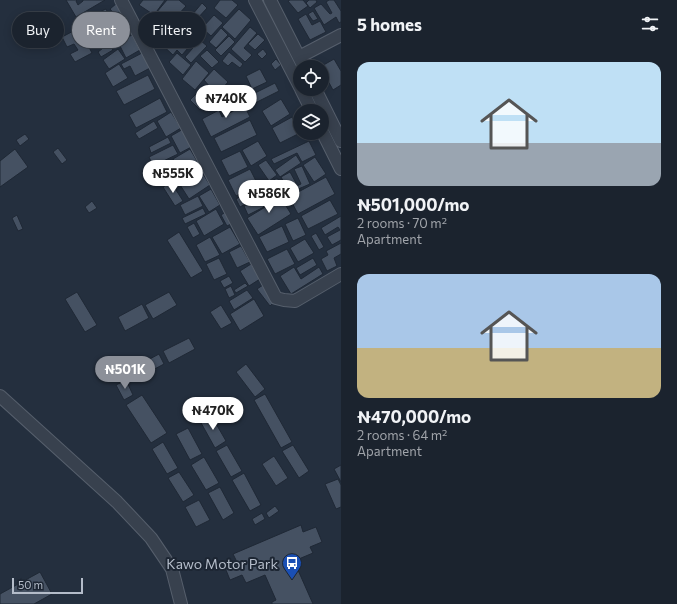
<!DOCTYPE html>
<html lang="en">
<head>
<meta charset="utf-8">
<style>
	:root { --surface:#1b232e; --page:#282f3a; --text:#f1f3f6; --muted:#a0a4aa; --line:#39404a; --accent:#8c9099 }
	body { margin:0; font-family:Commissioner,sans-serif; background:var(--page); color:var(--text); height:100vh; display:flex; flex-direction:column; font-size:15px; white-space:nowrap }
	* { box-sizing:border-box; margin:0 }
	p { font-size:13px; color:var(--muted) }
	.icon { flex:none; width:22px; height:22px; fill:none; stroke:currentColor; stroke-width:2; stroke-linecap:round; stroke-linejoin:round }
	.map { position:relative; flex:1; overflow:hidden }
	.side { display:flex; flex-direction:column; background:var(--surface); width:336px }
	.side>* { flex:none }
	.hud { position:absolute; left:12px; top:12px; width:269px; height:36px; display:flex; gap:8px }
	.buttons { position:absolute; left:293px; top:60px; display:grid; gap:8px }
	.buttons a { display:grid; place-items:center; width:36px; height:36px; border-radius:50%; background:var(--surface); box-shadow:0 2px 10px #0003,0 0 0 1px var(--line); font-size:20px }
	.scale { position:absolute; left:12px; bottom:10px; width:71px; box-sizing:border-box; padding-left:4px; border:2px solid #b4bcc9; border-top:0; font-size:11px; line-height:14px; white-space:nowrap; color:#b4bcc9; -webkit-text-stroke:3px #1d2633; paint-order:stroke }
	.price { position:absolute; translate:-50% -34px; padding:0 9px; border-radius:14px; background:#fff; color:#222; font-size:13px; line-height:26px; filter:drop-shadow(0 1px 2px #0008) }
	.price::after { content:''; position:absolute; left:50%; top:24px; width:12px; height:9px; margin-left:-6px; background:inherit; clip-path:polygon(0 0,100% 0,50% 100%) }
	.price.selected { background:var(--accent); color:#fff }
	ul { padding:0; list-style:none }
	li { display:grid; align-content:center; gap:8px; height:212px; padding:0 16px }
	li span { display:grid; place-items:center; height:124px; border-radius:12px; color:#555 }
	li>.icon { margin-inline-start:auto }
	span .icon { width:72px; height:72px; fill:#fffc; stroke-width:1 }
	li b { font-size:17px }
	h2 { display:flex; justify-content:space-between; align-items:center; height:48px; padding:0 16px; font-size:17px }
	.chip { padding:0 14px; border-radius:18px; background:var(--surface); box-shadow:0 2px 10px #0003,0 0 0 1px var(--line); font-size:14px; line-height:36px }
	.chip.selected { background:var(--accent); color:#fff }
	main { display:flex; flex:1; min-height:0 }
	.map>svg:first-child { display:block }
</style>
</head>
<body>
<main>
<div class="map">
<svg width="341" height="604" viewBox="0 0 341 604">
	<rect width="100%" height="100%" fill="#242f3e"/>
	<path fill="#455162" stroke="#1f2835" d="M66,0h11l-1,1 2,4 5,-4v-1h22l-29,17z
		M143,0h22l-11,15 -15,-10z
		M167,0h12l7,6 -17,19 -13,-12z
		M220,0h12l6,5 -12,13 -12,-10z
		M290,0h13l5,6 -10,7 -10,-12z
		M309,0h7l1,2 -7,6 -4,-5z
		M329,0h5l7,11v11l-2,1 -3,-6 -12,8 -10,-17 7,-4 9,10 2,-1 -6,-11z
		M117,3l6,6 -8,6 -5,-6z
		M202,3l5,5 -10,11 -5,-4z
		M106,9l5,10 -13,6 -5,-10z
		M239,9l12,11 -16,19 -13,-12z
		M89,11l8,14 -13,8 -8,-14z
		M313,11l5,8 -5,2 -5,-7z
		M121,13l11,17 -12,7 -10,-16z
		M306,14l6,11 8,-4 6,11 -16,8 -12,-21z
		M156,15l9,9 -11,11 -9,-9z
		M214,15l9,8 -12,13 -9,-8z
		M181,17l5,4 -14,14 -4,-5z
		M108,21l4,7 -22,12 -4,-7z
		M192,24l8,10 -18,21 -5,-5 -4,5 -14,-13 8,-10 9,9z
		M250,27l7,6 -13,15 8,7 -7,7 -14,-13z
		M79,28l13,25 -17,9 -5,-8 8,-4 -4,-6 -7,3 -5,-10z
		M113,28l6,11 -9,6 3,5 -12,7 -3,-5 5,-4 -1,-2 -4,2 -5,-7z
		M221,28l7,7 -12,13 -7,-6z
		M258,34l7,6 -10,10 -7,-6z
		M132,35l8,15 -14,8 -8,-16z
		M229,36l6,6 -14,14 -6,-6z
		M200,40l7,6 -16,17 -6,-6z
		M118,49l7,10 -16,10 -6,-9z
		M263,49l4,5 -5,5 -5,-5z
		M207,50l12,12 -7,6 -12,-12z
		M229,52l14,12 -3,4 -8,-6 -4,4 -6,-5z
		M142,53l8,15 -15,8 -5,-10 -6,3 -3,-5z
		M177,53l14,12 -8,10 -14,-13z
		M276,59l5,6 -6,5 -4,-6z
		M334,59l7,12v14l-8,5 -11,-20v-3h-2z
		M196,61l13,12 -14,17 -13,-11z
		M119,64l9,14 -15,9 -8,-14z
		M214,69l14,13 -11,13 -13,-15z
		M260,69l7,13 -15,7 -6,-13z
		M148,75l7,14 -31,16 -8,-14z
		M275,83l4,8 -30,15 -4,-8z
		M232,85l6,6 -10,9 -6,-6z
		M201,89l8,8 4,-4 8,8 -5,6 -6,-7 -10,10 -10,-10z
		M160,98l7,14 -31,16 -7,-13z
		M241,99l9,18 -39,20 -9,-18 17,-9 3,7 13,-7 -3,-6z
		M281,99l9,15 -19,12 -9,-15z
		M171,112l10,16 -15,9 -9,-16z
		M292,117l8,16 -20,10 -8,-15z
		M250,120l7,15 -36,17 -7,-14z
		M154,121l4,7 -19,11 -4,-6z
		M185,128l10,17 -15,8 -9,-17z
		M25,134l4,5 -9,7 -4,-6z
		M168,137l3,6 -20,10 -2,-6z
		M258,141l9,15 -16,10 -9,-16z
		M309,141l7,14 -14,7 -5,-9 -23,11 -3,-5z
		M173,145l5,9 -25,12 -4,-9z
		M58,148l9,12 -5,4 -9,-12z
		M15,149l13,18 -28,20v-26z
		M190,149l10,17 -17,10 -10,-17z
		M240,151l8,16 -19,9 -8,-16z
		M296,155l5,8 -21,14 -5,-7z
		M315,157l11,17 -12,8 -11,-17z
		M171,160l9,14 -16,9 -10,-16z
		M266,160l11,15 -8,6 -11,-16z
		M302,166l8,18 -21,9 -1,-3 13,-6 -7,-15z
		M199,168l11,17 -21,14 -12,-19z
		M250,169l8,16 -22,11 -8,-16z
		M290,172l6,11 -9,5 -6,-11z
		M326,177l9,17 -37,20 -9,-17z
		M277,178l6,8 -10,7 -6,-9z
		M171,182l12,19 -8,5 -12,-19z
		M267,186l3,6 -11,6 -3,-6z
		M211,189l9,16 -11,7 -10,-16z
		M253,189l5,8 -18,10 -4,-8z
		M278,193l13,21 -33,21 -11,-17 20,-12 -3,-5z
		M198,196l5,10 -18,9 -5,-10z
		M259,199l5,8 -16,8 -4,-9z
		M330,200l8,14 -30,15 -7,-13z
		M92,201l5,7 -8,5 -4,-6z
		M203,208l3,6 -21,10 -3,-6z
		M216,209l8,15 -20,12 -8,-15z
		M227,211l6,12 -6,3 -6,-11z
		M17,215l6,14 -5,2 -6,-13z
		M341,216v24l-9,5 -5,-8 13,-7 -2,-3 -13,8 -4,-7z
		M298,218l8,17 -13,6 -8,-17z
		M194,223l6,11 -7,4 -6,-11z
		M282,226l7,16 -22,10 -8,-15z
		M230,227l10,17 -18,10 -10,-17z
		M179,232l24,39 -12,7 -24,-38z
		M316,233l8,14 -5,3 -8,-14z
		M210,237l10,18 -15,7 -9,-17z
		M305,239l9,14 -16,9 -8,-14z
		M341,243v11l-7,4 3,8 -10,5 -6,-12 7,-4 -2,-4z
		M241,246l9,16 -13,6 -8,-16z
		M287,249l8,15 -20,10 -8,-15z
		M219,258l8,16 -13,6 -8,-16z
		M313,258l4,7 -17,10 -4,-7z
		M251,264l9,15 -11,7 -9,-15z
		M294,267l7,12 18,-12 4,7 -32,20 -11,-18z
		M229,276l4,7 -9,5 -4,-7z
		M245,283l3,3 -12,7 -2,-3z
		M263,285l12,16 -5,5 -13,-17z
		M231,286l4,9 -6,3 -4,-9z
		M247,290l6,8 -19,12 -5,-9z
		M77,292l20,33 -12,7 -20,-33z
		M169,292l8,13 -24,14 -8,-14z
		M254,299l10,17 -24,15 -10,-17z
		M142,304l7,14 -24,13 -7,-14z
		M221,305l11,18 -11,6 -11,-17z
		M189,338l6,11 -26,14 -6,-12z
		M159,354l5,10 -28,15 -5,-10z
		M246,364l19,25 -10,8 -19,-25z
		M126,380l7,15 -9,5 -8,-15z
		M265,394l27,48 -11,6 -27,-48z
		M142,395l25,38 -16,10 -25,-38z
		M211,415l15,26 -11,7 -15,-27z
		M188,428l14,26 -12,6 -14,-26z
		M163,442l15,26 -11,6 -15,-25z
		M227,445l15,26 -11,6 -15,-26z
		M293,445l16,26 -10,7 -17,-27z
		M274,456l14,22 -12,8 -14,-22z
		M204,457l15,26 -13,7 -15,-25z
		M341,465v17l-7,-13z
		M179,472l15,23 -11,7 -15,-24z
		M244,473l17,32 -11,6 -18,-31z
		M338,479l3,6v22l-5,2 -11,-25z
		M220,487l14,26 -11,7 -15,-27z
		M199,500l11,20 -14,7 -11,-20z
		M275,506l4,5 -10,7 -3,-5z
		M262,513l3,6 -10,6 -3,-6z
		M301,525l2,7 13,-5 6,15 -12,5 3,6 -19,8 19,43h-41v-2l4,-2 -11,-25 -19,8 -4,-8 -12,5 -6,-15 12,-5 -3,-6z
		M40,572l12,22 -18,10h-34v-10z"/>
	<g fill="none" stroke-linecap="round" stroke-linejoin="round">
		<defs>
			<path id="minor" d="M121,0l155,298 8,2 11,1 46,-27
				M255,0l45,87
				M270,0l34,67
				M299,57l42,-22
				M301,89l11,22
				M315,89l26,52
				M322,131l19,38
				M0,396l117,106 34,36 21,31 9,35"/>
		</defs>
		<use href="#minor" stroke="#565f6c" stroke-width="14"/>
		<use href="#minor" stroke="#38414e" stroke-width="12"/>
	</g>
	<defs>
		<symbol id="bus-pin" viewBox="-11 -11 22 30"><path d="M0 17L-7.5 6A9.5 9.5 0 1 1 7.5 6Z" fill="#1a4fb4" stroke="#1d2633"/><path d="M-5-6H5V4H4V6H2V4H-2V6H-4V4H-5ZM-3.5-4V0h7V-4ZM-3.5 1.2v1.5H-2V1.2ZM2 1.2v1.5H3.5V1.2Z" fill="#fff"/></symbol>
	</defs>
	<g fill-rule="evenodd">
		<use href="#bus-pin" x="281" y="552" width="22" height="30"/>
	</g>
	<g text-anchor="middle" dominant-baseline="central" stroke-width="4" stroke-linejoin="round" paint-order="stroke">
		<g font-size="14" fill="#b4bcc9" stroke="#1d2633" text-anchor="end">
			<text x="278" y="563">Kawo Motor Park</text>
		</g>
	</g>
</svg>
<div class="buttons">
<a><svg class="icon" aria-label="locate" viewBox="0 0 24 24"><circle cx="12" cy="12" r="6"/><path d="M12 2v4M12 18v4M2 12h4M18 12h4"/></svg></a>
<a><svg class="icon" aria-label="layers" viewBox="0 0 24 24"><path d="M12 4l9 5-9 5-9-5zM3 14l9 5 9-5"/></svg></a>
</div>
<div class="scale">50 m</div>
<b class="price" style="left:226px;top:119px">₦740K</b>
<b class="price" style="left:173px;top:194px">₦555K</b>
<b class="price" style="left:269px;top:214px">₦586K</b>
<b class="price selected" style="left:125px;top:390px">₦501K</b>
<b class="price" style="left:213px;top:431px">₦470K</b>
<div class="hud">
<a class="chip">Buy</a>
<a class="chip selected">Rent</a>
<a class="chip">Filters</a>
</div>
</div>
<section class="side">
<h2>5 homes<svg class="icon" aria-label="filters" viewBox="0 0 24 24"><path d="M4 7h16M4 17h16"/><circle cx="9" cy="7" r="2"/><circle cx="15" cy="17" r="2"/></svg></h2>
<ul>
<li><span style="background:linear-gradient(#bfe0f5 65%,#9aa5b1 0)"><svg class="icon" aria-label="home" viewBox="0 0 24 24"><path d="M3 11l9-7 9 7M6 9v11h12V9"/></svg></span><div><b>₦501,000/mo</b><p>2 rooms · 70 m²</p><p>Apartment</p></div></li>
<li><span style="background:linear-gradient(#a9c7e8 60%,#c2b280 0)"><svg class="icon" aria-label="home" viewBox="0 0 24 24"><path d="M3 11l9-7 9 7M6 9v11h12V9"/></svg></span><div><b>₦470,000/mo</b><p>2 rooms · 64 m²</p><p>Apartment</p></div></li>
</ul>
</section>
</main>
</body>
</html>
